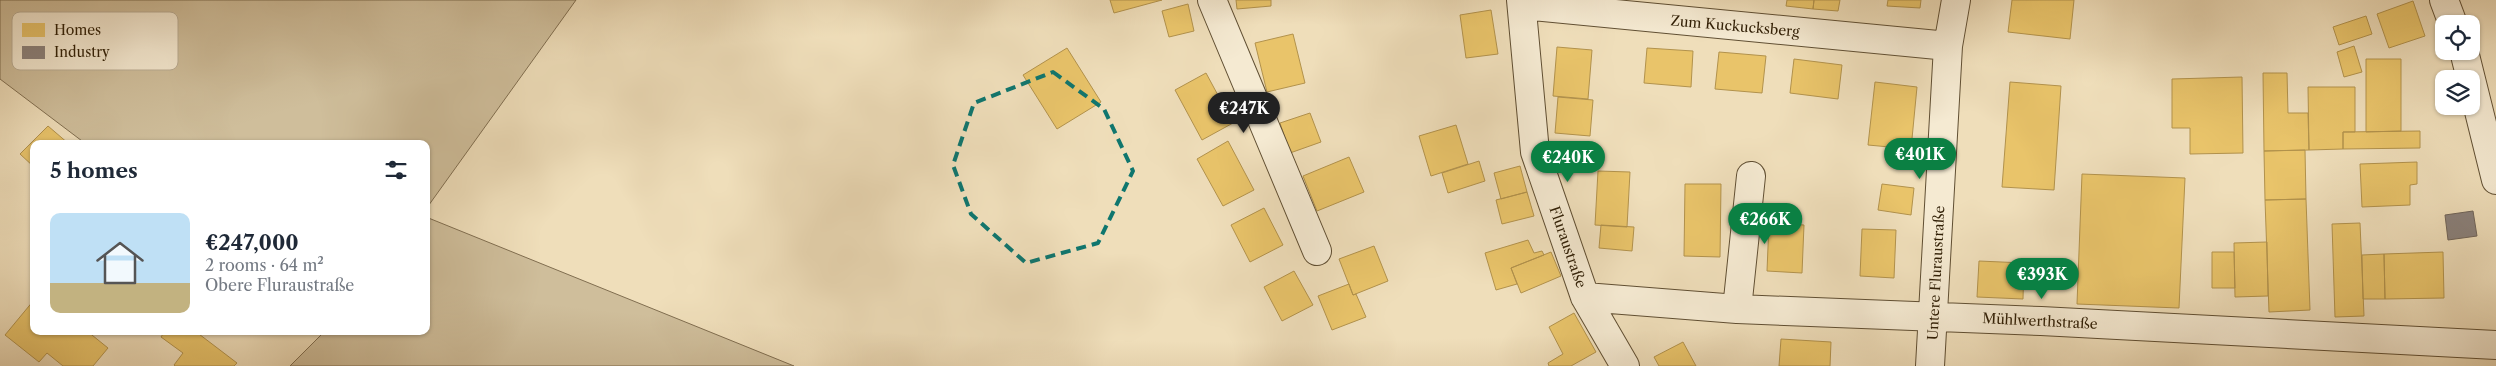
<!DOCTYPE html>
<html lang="en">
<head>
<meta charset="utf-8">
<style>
	:root { --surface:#fff; --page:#f2f2f3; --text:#1f2937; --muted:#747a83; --accent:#0b8043 }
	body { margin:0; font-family:"Libre Caslon Text",serif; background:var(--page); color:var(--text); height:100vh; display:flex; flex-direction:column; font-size:19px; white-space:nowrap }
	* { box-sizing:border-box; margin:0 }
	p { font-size:16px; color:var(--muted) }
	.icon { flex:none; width:28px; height:28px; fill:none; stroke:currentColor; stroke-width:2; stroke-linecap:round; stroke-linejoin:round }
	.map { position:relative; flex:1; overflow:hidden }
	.sheet { position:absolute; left:30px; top:140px; width:400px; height:195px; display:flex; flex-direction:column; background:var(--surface); border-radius:10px; box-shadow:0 1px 4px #0004 }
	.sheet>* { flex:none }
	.fabs { position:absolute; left:2435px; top:15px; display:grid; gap:10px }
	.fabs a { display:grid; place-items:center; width:45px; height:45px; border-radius:10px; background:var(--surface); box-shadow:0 1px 4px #0004; font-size:25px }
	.price { position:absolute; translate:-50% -42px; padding:0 11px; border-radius:18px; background:var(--accent); color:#fff; font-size:16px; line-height:32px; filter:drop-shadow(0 1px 2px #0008) }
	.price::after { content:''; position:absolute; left:50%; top:30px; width:15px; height:11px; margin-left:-8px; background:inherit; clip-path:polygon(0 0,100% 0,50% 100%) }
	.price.active { background:#222; color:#fff }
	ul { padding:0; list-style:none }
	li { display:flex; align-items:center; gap:15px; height:125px; padding:0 20px }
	li span { display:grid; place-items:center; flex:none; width:140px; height:100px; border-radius:10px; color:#555 }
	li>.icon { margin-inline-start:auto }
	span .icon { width:60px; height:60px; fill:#fffc; stroke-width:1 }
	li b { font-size:21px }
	h2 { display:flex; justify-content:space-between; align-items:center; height:60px; padding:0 20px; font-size:21px }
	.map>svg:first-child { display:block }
</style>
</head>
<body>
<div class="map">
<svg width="2496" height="366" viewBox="0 0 2496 366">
	<rect width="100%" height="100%" fill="#efdeba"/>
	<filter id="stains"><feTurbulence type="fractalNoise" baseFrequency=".004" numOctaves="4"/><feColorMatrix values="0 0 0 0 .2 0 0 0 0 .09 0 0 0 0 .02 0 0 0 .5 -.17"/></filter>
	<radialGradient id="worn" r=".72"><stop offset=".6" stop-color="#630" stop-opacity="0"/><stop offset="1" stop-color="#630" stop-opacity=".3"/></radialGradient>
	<path fill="#cfbe9b" stroke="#806e50" d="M0,0h576l-150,209v-65h-340l-86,-65z
		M426,217l368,149h-504l35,-35h101z"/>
	<path fill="#e9c46a" stroke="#b2924c" d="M1110,0h52l-48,13z
		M1236,0h35v6l-34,3z
		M1787,0h27l-1,9 -27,-3z
		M1814,0h26l-2,11 -25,-2z
		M1888,0h33l-1,8 -33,-2z
		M2012,0h62l-4,39 -62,-7z
		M2413,1l12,35 -36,12 -12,-34z
		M1188,4l6,27 -25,6 -7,-26z
		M1491,10l7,44 -32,4 -6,-43z
		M2366,16l6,18 -33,11 -6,-18z
		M1293,34l12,49 -38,9 -12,-49z
		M2354,46l8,26 -18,5 -7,-25z
		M1557,47l35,3 -4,49 -35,-3z
		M1067,48l34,54 -44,27 -34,-54z
		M1647,48l46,3 -2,36 -47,-4z
		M1719,52l47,4 -4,37 -47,-4z
		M1794,59l48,6 -4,34 -48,-6z
		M2366,59h35v72l-35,1z
		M1206,73l27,50 -31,17 -27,-50z
		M2263,73h24l1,40h20l1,37 -45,1z
		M2242,77l1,76 -53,1v-26h-18v-49z
		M1875,82l42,5 -6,62 -43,-4z
		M2010,82l51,4 -7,104 -52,-3z
		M2308,87h47v45h-12v17l-34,1z
		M1558,97l35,3 -3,36 -35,-3z
		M1310,113l11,29 -31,11 -10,-30z
		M1456,125l12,39 -37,12 -12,-40z
		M48,126l21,18h-35v23l-14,-13z
		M2420,131v17l-77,1v-17z
		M1228,141l26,49 -31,16 -26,-47z
		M2305,150l1,49 -41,1 -1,-49z
		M1349,157l15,35 -47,19 -14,-35z
		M1479,161l6,20 -37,12 -6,-20z
		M2417,162v22l-7,1v20l-48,2 -2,-43z
		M1520,166l7,26 -26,7 -7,-26z
		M1598,171l32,1 -3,55 -32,-2z
		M2082,174l103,4 -6,130 -102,-4z
		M1685,184h36l-1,73 -36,-1z
		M1882,184l32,4 -3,27 -33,-5z
		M1527,192l7,24 -32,8 -6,-24z
		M2306,199l4,111 -41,2 -4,-112z
		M1264,208l19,37 -33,17 -19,-37z
		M1769,223l35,2 -2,48 -35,-2z
		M2360,223l4,93 -29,1 -3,-93z
		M1601,225l33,2 -2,24 -33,-3z
		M1862,229l34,1 -2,48 -34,-2z
		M1528,240l6,13 8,-2 2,4 -33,13 6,16 -21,6 -11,-37z
		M2267,242l1,54 -33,1 -1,-54z
		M1374,246l14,35 -35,14 -14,-36z
		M1551,252l10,24 -40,17 -10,-25z
		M2212,252h22l1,36h-23z
		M2443,252l1,46 -59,1 -1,-45z
		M2384,254l1,45h-22l-1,-44z
		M1979,261l45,2 -1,36 -46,-2z
		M1294,271l19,34 -31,16 -18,-34z
		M1349,284l4,11 3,-1 10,23 -34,13 -14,-34z
		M34,300v31h53l21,17 -15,18h-30l-16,-13 -8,9 -34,-27z
		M1574,313l22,39 -25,14h-22l-1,-3 15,-9 -14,-27z
		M165,331h30l42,32 -3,3h-59l-1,-1 9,-12 -22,-16z
		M1781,339l50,3 -1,24h-51z
		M1683,342l13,24h-37l-5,-9z"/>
	<path fill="#8a817c" stroke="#6f6459" d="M2473,211l4,25 -29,4 -3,-25z"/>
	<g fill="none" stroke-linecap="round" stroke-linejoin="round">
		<defs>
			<path id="minor" d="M1212,0l105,251
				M1521,0l14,152 50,145 40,69
				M2444,0l9,24
				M1522,5l426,41
				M2464,51l32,129
				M1585,297l152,12 304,12 455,24
				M1737,309l14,-133
				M1930,366l18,-320 8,-46"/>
		</defs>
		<use href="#minor" stroke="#604f33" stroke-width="30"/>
		<use href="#minor" stroke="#f5ead2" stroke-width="28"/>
	</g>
	<path fill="none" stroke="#0f766e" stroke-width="4" stroke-dasharray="10 6" stroke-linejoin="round" d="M1053,72l51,37 29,62 -35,72 -72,20 -55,-49 -18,-49 21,-62z"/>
	<g text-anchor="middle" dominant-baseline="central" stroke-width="5" stroke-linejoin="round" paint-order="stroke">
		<g font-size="14" fill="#301f06" stroke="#f5ead2">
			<text transform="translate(1735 26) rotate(5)">Zum Kuckucksberg</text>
			<text transform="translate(1568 247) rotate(71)">Fluraustraße</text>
			<text transform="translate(1936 273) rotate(-87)">Untere Fluraustraße</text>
			<text transform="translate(2040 321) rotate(3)">Mühlwerthstraße</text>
		</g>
	</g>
	<rect x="12" y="12" width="166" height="58" rx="8" fill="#f5ead2" stroke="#baad95" stroke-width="1"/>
	<rect x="22" y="23" width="23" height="14" fill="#e9c46a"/>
	<rect x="22" y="46" width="23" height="13" fill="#8a817c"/>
	<g font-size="14" fill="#301f06">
		<text x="54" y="35">Homes</text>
		<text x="54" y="57">Industry</text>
	</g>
	<rect width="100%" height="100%" filter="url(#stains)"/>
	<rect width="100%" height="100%" fill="url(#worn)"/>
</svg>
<div class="fabs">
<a><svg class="icon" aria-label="locate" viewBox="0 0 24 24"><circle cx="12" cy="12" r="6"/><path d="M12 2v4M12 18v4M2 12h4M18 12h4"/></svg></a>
<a><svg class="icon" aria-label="layers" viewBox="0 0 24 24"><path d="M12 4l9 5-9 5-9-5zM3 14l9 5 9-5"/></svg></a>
</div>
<b class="price active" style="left:1244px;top:134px">€247K</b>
<b class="price" style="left:1920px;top:180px">€401K</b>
<b class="price" style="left:1568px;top:183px">€240K</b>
<b class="price" style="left:1765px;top:245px">€266K</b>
<b class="price" style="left:2042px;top:300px">€393K</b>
<section class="sheet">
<h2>5 homes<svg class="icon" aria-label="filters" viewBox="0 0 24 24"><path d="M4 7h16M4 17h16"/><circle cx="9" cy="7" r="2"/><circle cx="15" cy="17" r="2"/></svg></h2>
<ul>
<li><span style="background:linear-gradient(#bfe0f5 70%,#c2b280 0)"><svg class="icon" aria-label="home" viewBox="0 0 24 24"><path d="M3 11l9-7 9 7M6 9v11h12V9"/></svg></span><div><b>€247,000</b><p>2 rooms · 64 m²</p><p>Obere Fluraustraße</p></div></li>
</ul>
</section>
</div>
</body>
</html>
